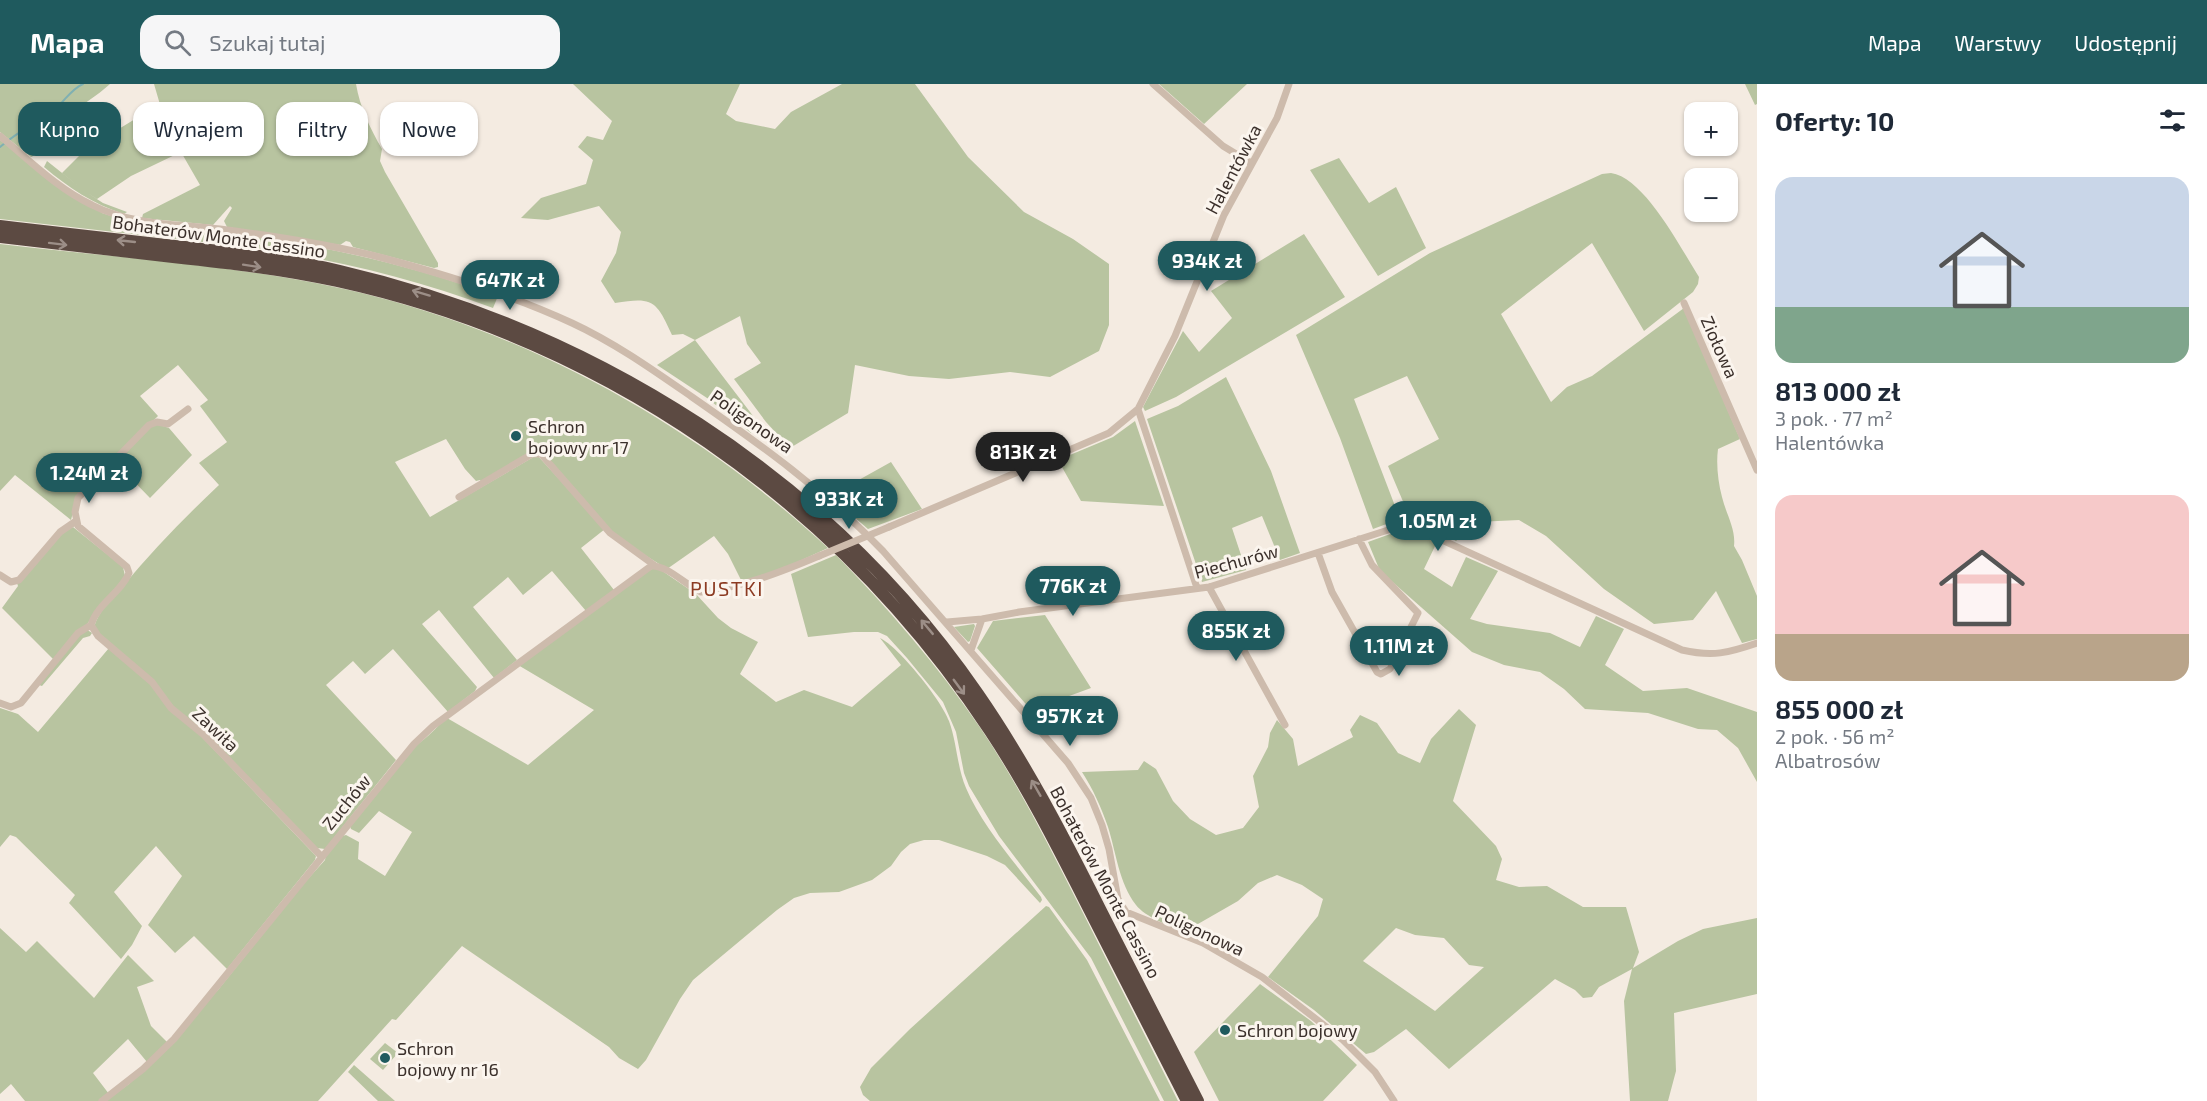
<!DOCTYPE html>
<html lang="pl">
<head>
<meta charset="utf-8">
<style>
	:root { --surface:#fff; --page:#f6f6f7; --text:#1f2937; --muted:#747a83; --accent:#1f5a5e }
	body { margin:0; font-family:"Exo 2",sans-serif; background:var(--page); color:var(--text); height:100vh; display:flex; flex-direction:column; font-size:22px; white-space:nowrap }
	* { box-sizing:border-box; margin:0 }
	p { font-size:20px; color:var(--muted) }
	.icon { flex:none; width:33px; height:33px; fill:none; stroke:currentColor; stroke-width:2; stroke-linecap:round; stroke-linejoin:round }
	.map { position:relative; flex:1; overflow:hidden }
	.drawer { display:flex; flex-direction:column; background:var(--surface); width:450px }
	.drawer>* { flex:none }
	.guide { position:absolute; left:18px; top:18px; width:570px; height:54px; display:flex; gap:12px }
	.buttons { position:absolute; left:1684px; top:18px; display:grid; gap:12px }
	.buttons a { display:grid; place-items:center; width:54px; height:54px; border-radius:12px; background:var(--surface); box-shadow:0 2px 4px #0004; font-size:30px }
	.price { position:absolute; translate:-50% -51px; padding:0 14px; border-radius:21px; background:var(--accent); color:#fff; font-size:20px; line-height:39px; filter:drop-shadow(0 2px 3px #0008) }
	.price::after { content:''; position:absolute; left:50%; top:36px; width:18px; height:14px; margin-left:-9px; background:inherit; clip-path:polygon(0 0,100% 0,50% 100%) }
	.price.selected { background:#222; color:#fff }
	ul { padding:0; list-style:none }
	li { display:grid; align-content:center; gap:12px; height:318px; padding:0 18px }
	li span { display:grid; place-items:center; height:186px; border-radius:18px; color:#555 }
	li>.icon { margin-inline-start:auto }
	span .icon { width:108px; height:108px; fill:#fffc; stroke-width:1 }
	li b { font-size:26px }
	h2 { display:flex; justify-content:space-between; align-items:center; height:72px; padding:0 18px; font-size:26px }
	.pill { padding:0 21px; border-radius:18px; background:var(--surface); box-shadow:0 2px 4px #0004; font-size:21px; line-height:54px }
	.pill.selected { background:var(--accent); color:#fff }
	header { display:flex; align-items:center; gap:36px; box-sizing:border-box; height:84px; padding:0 30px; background:var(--accent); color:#fff }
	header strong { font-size:28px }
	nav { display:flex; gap:33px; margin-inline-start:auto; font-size:21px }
	.search { width:420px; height:54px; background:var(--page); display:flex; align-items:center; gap:15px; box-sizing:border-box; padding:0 21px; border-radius:18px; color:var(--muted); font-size:22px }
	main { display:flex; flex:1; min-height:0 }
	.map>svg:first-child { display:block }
</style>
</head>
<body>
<header>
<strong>Mapa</strong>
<div class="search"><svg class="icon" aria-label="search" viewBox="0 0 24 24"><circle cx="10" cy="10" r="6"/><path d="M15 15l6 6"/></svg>Szukaj tutaj</div>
<nav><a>Mapa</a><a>Warstwy</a><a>Udostępnij</a></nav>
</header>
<main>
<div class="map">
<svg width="1757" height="1017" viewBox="0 0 1757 1017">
	<rect width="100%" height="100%" fill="#f4ebe1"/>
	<path fill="#b8c4a0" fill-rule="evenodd" d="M0,0h110c-13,12 -28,20 -41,32 -8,6 -14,13 -21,20 -8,6 -6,17 -17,21l-31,-25z
		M154,0h202c4,24 14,44 26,65l-2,12 5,11 53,91v4l-4,1 -81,-21 -3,-5 -4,-1 -6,4 -113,-18 -3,-6 8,-13 -2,-2 -17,19 -71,-7 1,-4 57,-29 -19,-33 -50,24 -34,23 -11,-7 17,11 24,9 -3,2c-31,-10 -55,-26 -80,-47l3,-6 39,31 -24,-19 24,-24 54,-33 21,-8z
		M573,0h167l-14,30 10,7 39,8 16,-17 51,-28h73l53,73 56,55 49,27 36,25v61l-10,26 -49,26 -40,-5 -61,7 -40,-3 -54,-11 -7,48 -58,35 -24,-26 -32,-43 27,-16 -14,-19 -7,-28 -45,24 65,85 -9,8 -44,-35 -50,-33 38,-25 -12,-6 -11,1c-16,-35 -19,-38 -57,-32l-14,-22 15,-28 5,-21 -22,-26 -51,14 -27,-2 20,-20 45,-14 7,-24 -15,-13 9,-11 16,4 9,-19z
		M1159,0h88l-43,40z
		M1745,0h12v20l-2,1z
		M0,56l102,73c52,19 111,18 166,26 78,11 155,31 230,57l-5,12c-74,-28 -150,-46 -228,-59v-2l-1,2 -264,-30z
		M1339,74l30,45 27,-16 30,61 -48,28 -68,-106z
		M1611,89c34,5 70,76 88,104l-1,7 -5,8 -49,39 -52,-88 -91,71 50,88 16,-15 25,-11 92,-68 56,131 -22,10c-2,15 0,33 4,48 4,17 14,32 12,49l8,14 15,36v43l-15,4 -26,-52 -23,29 -39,4 -50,-35 -58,-53 -27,-16 -42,2 -21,19 -28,-16 -18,-7 -22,-52 51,-27 -32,-63 -53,23 46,120 -27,10 -33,-91 -44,-103 134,-82 172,-79z
		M1304,150l41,63 -169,100 -31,14 -2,-4 40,-76 16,21 33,-34 -21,-27z
		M0,160c125,15 254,21 377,53 168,44 323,133 451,251l-46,21 -40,13 -14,-28 -14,-18 -47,33 -49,-31 -78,-86 -58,31 -2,-3 -4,1 -11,-12 -19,-30 -51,23 35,55 107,-62 68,74 -24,19 33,42 -28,21 -34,-40 -29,24 -15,-18 -35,30 44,53 -23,18 -55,-68 -17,14 55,63 -2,4 -27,21 -55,-63 -28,25 -12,-13 -27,24 70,75 -71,89 -8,-1 -138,-135 -19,-23 -60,-55 -6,-8c5,-17 18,-28 29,-41 30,-36 62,-69 96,-101l-20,-22 28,-21 -27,-36 8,-6 -30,-35 -38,31 18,20 -81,80 -6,24 -56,-45 -15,16z
		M1226,293l45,94 29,82 -20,7 -18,-44 -30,12 14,42 -44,12 -55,-163 31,-13z
		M1135,337l29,85 -83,-5 -23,-41 55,-23z
		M157,340l12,4 23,27 -42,43 -35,-36 36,-36z
		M891,378l31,47 -54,20 -38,-33z
		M73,443l50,40 2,9 -38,48 -33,36 -52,-52 16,-22 -1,-3 44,-49z
		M1407,444l30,14 -13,27 28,18 14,-30 32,14 -28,48 17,5 63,9 30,14 16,-31 28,13 -19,36 38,26 44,-3 70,24v70l-19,-34 -21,-18 -19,-1 -50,-16 -63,-4 -21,-20 -24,-17 -36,-7 -32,-13 -92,-81 -12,-29z
		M836,471c53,54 102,111 145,174 37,55 67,115 97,174 33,66 67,132 100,198h-14l-73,-143 -92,-122 -30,-50 -5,-13 -8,-41 -13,-30 -36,-44 -20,-22 -9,-4h-24l-46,5 -17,-63z
		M658,484l38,26 22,24 13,10 27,14 -18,32 36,28 28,-12 48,17 49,-42 -21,-27c19,9 62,63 69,83 8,22 8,46 17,67 16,38 50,76 75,109l1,3 -2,3 -35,-38 -18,-9 -48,-16h-15l-14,4 -9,8 -10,14 -19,14 -33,12 -29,1 -16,5 -17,12 -84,70 -13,19 -34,61 -8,9 -19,-11 -10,-11 -147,-101 -66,74 -4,-1 -74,82h-213l24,-17 89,-94 80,-100 27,-30 1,-6 16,-18 4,-1 13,7 -1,17 27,17 27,-44 -33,-21 -20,22 -8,-4 -1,-3 66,-81c12,-7 20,-18 31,-27l81,47 66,-55 -76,-45 129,-95z
		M1045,531l46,73 -60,22 -54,-62 16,-27z
		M974,540l1,2 -5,15 -2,1 -14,-15z
		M86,545l6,4 -2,3 -7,2 -41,48 -3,-1 39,-51z
		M109,564l41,35 166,173 -1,4 -88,109 -33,-33 -19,17 -27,-28 34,-49 -26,-30 -42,46 28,34 -10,19 -11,14 -52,-56 6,-8 -59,-58 -6,-2 -10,12v-139l18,6 20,18z
		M1459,625l17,16 -23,76 43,45 6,13 -6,21 23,7 28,-1 36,21h43l13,45 -6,16 45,-27 25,-12 54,-11v76l-83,19 2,58 -8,30h-38l-6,-100 8,-32 -33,18 -7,10 -9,1 -8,-8 -20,-11 -106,90 -43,-40 -32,23 -8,2 -52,-44 -46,-33 50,-61 5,-17 -21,-14 -25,-10 -19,8 -20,18 -54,31c-14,-6 -39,-15 -48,-27 -17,-22 -20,-53 -28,-78 -7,-20 -15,-38 -26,-55l56,-2 6,-9 12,8 17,32 17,18 26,16 27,-7 16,-21 -6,-31 15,-29 2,-14 7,-13 16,19 5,27 55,-29 -3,-7 10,-15 17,8 21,30 22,10 11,-24zM1396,844l19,7 29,3 25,27 15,2 -49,44 -72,-50z
		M1046,822l3,1 38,53 73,141h-290l-7,-6 -3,-8 11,-19 39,-39z
		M0,844l26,24 11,-11 57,57 34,-43 26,26 -17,6 14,39 17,17 -21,19 -19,-23 -35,34 16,21 -10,7h-74l-14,-17 -11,10z
		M1260,900l51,37 46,44 -34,36h-104l-25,-49z
		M385,959l13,10 -15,17 -13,-11z
		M354,981l41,36h-17l-30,-29z"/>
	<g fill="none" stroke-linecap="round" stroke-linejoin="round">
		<path stroke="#7fb0b2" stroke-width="2" d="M0,63c17,-15 37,-25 55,-38 10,-8 16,-20 28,-25"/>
		<path stroke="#cdbbac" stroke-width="7" d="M1153,0l70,62 28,17
			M0,52c29,24 58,53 92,69 39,20 85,19 128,24 54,7 109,15 163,29 64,17 129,37 189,65 43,20 81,47 120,74 69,48 132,93 191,154l185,212 23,35 11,27 7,24 9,50 8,13 77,31 59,34 81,63 32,32 19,29
			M1684,219l73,167
			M188,325l-20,15 -11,-2 -8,3 -71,73 -3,14 3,14 49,41 2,6c-8,20 -32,31 -38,52l7,11 54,46 19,26 33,27 117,121
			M1138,325l59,179
			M459,413l73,-43h9l69,79 44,32
			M889,443l220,-94 29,-24 37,-73 49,-121 53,-97 12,-34
			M1318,469l14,39 45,80 4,2 9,-5 28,-56 -46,-48 -13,-26
			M0,491l11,7 8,-2 41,-48 16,-11
			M1209,503l76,138
			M947,538l35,-3 37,-7 190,-25 198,-63 275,126c31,7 46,3 75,-7
			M971,566l11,-31
			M0,619l11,4 10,-4 57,-70 13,-8
			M102,1017l41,-32 31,-30 240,-295 19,-18 218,-160c17,-1 34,19 50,26 42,-5 80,-20 118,-36"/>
		<path stroke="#5c4a42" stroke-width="12" d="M0,142c58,7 116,13 175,20 55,6 111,12 165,25 254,59 490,207 638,423 47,68 85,141 122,215 33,64 66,128 98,192
			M0,153c58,7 115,13 173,20 55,6 110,12 164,24 269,59 502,221 653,450 38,57 69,119 100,180 32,63 65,127 97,190"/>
		<path stroke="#cdbbac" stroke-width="7" d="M819,472l70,-29"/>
	</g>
	<defs><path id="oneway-shaft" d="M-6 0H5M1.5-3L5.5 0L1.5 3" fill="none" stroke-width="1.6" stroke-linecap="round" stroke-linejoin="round" transform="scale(1.5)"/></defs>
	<g stroke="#9c8e87">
		<use href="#oneway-shaft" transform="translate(126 157) rotate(-174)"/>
		<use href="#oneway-shaft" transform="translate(58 160) rotate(7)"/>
		<use href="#oneway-shaft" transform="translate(252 182) rotate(9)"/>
		<use href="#oneway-shaft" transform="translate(421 209) rotate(-163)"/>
		<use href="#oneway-shaft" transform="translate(927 543) rotate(-130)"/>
		<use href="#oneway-shaft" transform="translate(959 603) rotate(54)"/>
		<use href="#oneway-shaft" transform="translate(1036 704) rotate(-120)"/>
	</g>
	<g fill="#1f5a5e" stroke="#fbf5ee" stroke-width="2">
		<circle cx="516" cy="352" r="6"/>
		<circle cx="1225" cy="946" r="6"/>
		<circle cx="385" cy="974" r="6"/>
	</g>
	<g text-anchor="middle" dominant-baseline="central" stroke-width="6" stroke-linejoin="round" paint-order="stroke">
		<g font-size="18" fill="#3b302b" stroke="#fbf5ee">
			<text transform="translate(1233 85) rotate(-62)">Halentówka</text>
			<text transform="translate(219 152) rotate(8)">Bohaterów Monte Cassino</text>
			<text transform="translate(1720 263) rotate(66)">Ziołowa</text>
			<text transform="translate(752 337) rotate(35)">Poligonowa</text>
			<text transform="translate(1236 477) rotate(-15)">Piechurów</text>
			<text transform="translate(216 645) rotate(43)">Zawiła</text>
			<text transform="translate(346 718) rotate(-51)">Zuchów</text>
			<text transform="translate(1106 798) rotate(62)">Bohaterów Monte Cassino</text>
			<text transform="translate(1200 846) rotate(25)">Poligonowa</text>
		</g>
		<g font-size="18" fill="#3b302b" stroke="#fbf5ee" text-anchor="start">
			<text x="528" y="342">Schron<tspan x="528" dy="21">bojowy nr 17</tspan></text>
			<text x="1237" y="946">Schron bojowy</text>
			<text x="397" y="964">Schron<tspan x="397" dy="21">bojowy nr 16</tspan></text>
		</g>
		<g font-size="20" letter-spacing="1.5" fill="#8c3b22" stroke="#fbf5ee">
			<text x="727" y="504">PUSTKI</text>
		</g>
	</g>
</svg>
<div class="buttons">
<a>+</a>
<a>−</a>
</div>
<b class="price" style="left:1207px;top:208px">934K zł</b>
<b class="price" style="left:510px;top:227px">647K zł</b>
<b class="price selected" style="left:1023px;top:399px">813K zł</b>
<b class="price" style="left:89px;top:420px">1.24M zł</b>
<b class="price" style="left:849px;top:446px">933K zł</b>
<b class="price" style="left:1438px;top:468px">1.05M zł</b>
<b class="price" style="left:1073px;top:533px">776K zł</b>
<b class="price" style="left:1236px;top:578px">855K zł</b>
<b class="price" style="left:1399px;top:593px">1.11M zł</b>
<b class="price" style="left:1070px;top:663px">957K zł</b>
<div class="guide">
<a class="pill selected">Kupno</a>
<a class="pill">Wynajem</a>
<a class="pill">Filtry</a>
<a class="pill">Nowe</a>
</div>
</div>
<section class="drawer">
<h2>Oferty: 10<svg class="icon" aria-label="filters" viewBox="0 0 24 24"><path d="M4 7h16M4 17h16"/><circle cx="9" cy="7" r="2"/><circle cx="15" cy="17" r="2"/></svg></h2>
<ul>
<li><span style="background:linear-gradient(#c9d6e8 70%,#7fa58c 0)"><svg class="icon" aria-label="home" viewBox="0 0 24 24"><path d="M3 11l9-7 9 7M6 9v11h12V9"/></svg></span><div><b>813 000 zł</b><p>3 pok. · 77 m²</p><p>Halentówka</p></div></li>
<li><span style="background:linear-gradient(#f6c9c9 75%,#b9a48a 0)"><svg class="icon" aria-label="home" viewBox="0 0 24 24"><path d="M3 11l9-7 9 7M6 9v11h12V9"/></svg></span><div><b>855 000 zł</b><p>2 pok. · 56 m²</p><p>Albatrosów</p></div></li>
</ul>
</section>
</main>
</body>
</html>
